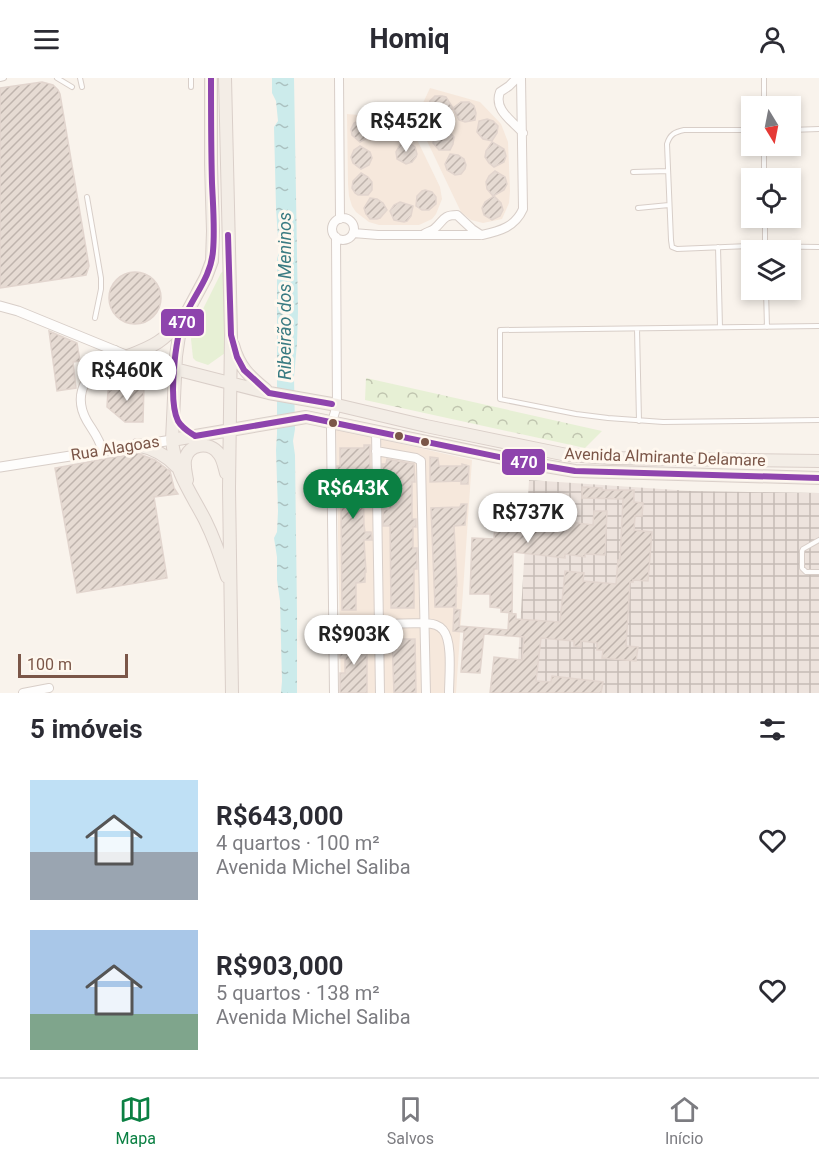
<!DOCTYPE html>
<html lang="pt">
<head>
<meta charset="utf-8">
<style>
	:root { --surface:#fff; --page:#f2f2f3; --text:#2b2b33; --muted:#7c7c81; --line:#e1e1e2; --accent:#0b8043 }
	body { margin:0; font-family:Roboto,sans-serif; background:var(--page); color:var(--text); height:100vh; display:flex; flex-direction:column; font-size:22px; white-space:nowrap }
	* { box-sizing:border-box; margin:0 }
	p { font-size:20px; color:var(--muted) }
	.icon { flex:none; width:33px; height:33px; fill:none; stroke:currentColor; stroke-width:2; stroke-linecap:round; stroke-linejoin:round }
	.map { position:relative; height:615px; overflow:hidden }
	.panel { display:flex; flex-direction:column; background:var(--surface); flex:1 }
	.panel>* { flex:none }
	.needle { width:39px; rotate:170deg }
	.controls { position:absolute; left:741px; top:18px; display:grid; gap:12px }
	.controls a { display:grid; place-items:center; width:60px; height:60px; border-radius:0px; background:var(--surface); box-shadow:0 3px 9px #0003; font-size:30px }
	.scale { position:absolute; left:18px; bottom:15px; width:110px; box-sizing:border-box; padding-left:6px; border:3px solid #7b5648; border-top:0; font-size:16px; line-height:21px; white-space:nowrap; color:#7b5648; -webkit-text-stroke:4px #fff8ef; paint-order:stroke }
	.price { position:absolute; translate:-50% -51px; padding:0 14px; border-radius:21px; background:#fff; color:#222; font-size:20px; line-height:39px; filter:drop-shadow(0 2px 3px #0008) }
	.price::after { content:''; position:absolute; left:50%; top:36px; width:18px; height:14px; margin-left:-9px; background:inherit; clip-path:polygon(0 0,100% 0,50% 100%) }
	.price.on { background:var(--accent); color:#fff }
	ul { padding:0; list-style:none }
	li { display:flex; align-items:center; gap:18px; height:150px; padding:0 30px }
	li span { display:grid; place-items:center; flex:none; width:168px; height:120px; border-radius:0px; color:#555 }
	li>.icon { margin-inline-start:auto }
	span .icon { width:72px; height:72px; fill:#fffc; stroke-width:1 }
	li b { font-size:26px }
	h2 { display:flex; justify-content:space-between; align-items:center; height:72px; padding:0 30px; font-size:26px }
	header { display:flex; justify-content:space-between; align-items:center; height:78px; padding:0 30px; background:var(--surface); font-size:27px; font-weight:700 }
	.tab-bar { display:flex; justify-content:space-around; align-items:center; height:84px; border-top:2px solid var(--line); background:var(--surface); font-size:16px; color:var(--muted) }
	.tab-bar a { display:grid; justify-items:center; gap:3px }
	.tab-bar .on { color:var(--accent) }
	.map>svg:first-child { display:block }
</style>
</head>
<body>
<header><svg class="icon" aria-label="menu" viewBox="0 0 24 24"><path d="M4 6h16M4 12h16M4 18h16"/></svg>Homiq<svg class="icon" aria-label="person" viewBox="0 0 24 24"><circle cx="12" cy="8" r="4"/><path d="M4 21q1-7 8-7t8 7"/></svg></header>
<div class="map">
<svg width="819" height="615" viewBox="0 0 819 615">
	<defs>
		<pattern id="industrial-grid" width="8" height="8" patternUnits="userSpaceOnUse" patternTransform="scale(1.5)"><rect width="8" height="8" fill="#ede3dd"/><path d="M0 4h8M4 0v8" fill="none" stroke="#c5bbb5"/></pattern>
		<pattern id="forest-crowns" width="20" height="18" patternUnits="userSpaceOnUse" patternTransform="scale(1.5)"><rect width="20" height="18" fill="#e7f0d5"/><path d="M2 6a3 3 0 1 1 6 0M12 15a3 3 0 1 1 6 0" fill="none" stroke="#c0c5af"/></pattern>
		<pattern id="water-ripples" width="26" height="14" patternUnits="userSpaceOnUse" patternTransform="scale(1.5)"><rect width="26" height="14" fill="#ccebeb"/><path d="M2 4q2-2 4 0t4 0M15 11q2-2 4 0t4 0" fill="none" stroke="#abc1c0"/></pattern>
		<pattern id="building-hatch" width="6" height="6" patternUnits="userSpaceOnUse" patternTransform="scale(1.5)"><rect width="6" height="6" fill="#e6dbd3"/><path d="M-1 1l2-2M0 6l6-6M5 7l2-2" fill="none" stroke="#bfb4ad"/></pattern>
	</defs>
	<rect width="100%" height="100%" fill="#f9f3ec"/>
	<path fill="#f6e8dc" d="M430,10l50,14 21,22 7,18 2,49 -1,12 -7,16 -19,4 -12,-3 -10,-8 -45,-94z
		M347,36l60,5 33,68 2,12 -6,15 -4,5 -13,6h-40l-10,-3 -13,-10 -4,-6 -3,-10 -1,-12z
		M336,351l136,31 -16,233h-115z"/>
	<path fill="url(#industrial-grid)" d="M529,402l162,11 128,2v200h-303z"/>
	<path fill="#e7f0d5" d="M225,192v83l-17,12 -12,-4 -3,-3 -2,-19 8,-22 22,-44z"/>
	<path fill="url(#forest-crowns)" d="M366,300l236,53 -17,17 -220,-48z"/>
	<path fill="url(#water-ripples)" d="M272,0h22l4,234 -1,31 -3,34 1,52 -2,12 2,14 2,159v79h-16l1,-12 -2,-80 -3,-21v-23l-3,-19 3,-6 1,-21 -2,-61 1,-16v-175l2,-7 -3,-44 -2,-81 4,-6 -2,-20 -4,-8z"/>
	<path fill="url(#building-hatch)" stroke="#e2d5ce" stroke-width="1.5" d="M42,4l11,3 5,5 2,4 29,172 -3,9 -86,13v-200z
		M435,18h7l4,1 7,11 -11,8h-6l-3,-2 -4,-6v-3l1,-4z
		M461,24h8l5,4 2,7 -1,7 -10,2 -6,-2 -6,-12z
		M385 50a10 10 0 1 1 20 0a10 10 0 1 1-20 0Z
		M487,41l6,2 5,5 -1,7 -5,8 -9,-2 -6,-7 2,-11z
		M360,42l7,1 2,3 2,7 -2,6 -9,5 -8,-7 -1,-6 3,-6z
		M442,52l7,2 5,5 -1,7 -3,6h-11l-6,-7 1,-7 2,-3z
		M492,64l12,7 2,7 -2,6 -10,5 -5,-4 -4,-6 1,-6z
		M401,65h8l6,4 2,7 -1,3 -4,5 -6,2 -9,-5 -1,-7z
		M360,68l10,6 2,6 -3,7 -8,4 -8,-6 -2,-6 3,-7z
		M450,76l8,1 6,4 2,6 -1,4 -4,5 -6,1 -8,-5 -2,-6z
		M495,93l10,6 2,7 -3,6 -11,6 -6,-7 -1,-7 3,-6z
		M361,95l7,4 4,5v8l-4,5h-10l-3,-2 -3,-5 1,-7z
		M425,112l7,2 4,5v7l-7,6h-7l-6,-4 1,-10 5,-5z
		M494,118l7,7 2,7 -3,6 -8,4 -8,-5 -2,-7 3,-6z
		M370,120l7,1 6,4 4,7 -7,8 -3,1h-7l-4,-5 -2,-6z
		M400,124l13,4 -2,10 -4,5 -3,1 -10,-2 -4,-9 4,-6z
		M109 220a26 26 0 1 1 52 0a26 26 0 1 1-52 0Z
		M49,253l28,12 3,18 -7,1 3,26 -19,3z
		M126,305l18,1 -1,38h-18l-18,-15 1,-16z
		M364,367h6v27h-7l1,53 1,7h6l1,8h-8l2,32h-1v10l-9,1v27h-14l-1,-106h-3l-1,-38h3v-18h24z
		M137,375l18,7 12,9 3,2 4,17 4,6 -24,3 13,81 -90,15 -22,-125z
		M430,379l8,1 1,8h23v-2l7,2 -1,18h-7v-3l-31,1z
		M387,381l27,5 1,18h-3v37h4v8h-3v21h4v21h-3v39h-23l-1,-82h-7v-17h6l-1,-23h-5l-1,-22h4z
		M582,409l20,1v2h32v12l9,1 -1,13h-7l-1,14 18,2 -4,49 -15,-1v2h-3l-4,64 12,1 -2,14 -34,-3 1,-8h-6v-7l-16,-2v6l-7,-1v-5l-33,-3 -5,43 15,1 1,-6 51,6 -2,11h-111l4,-36 28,3 2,-23 -40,-3 -4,39 -19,-1 3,-40 -11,-1 1,-22 6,1 -1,16 49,4 1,-17 7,1v5l44,3 5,-51 19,2 -1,8 33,3 2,-24h2l3,-61 -41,-1z
		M492,417l6,1 4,7 21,1 46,6 -1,12 25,3 1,-14h13l-2,44 -20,-1v3l-20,-3v4l-52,-6 -1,61 -11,-1v-4l-11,-1v-13h-20l2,-56 22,1 1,-18h-6v-3h-5l1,-13z
		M461,426h6l-2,21 -11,1 3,60h-1v21h-21l-4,-99 29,-1z
		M339,558h4v5l24,-1v53h-27v-20h5v-15h-5z
		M392,561h23l1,54h-22z"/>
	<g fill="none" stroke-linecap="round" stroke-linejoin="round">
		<defs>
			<path id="service" d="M57,0l15,9
				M80,0l2,9
				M191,0v9
				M0,1l4,-1
				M764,28v-28
				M752,52h-68c-9,2 -14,4 -17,14l4,96 1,7 5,2 72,-3 70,1
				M790,52l29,-1
				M764,68v32
				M633,94l35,-1
				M87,119l14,81v11l-6,29
				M638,130l31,-3
				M765,140v32
				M718,169l2,80
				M766,212l1,37
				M819,248l-319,4v69l76,15 32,4 55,4 156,-2
				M637,251l2,92
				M819,462l-16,9 -1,2v17l4,4h13"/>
			<path id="minor" d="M339,0l1,141
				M517,0l-8,8 -9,6c-7,18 13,29 23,41
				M332 151a11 11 0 1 1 22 0a11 11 0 1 1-22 0Z
				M353,155l25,2h104c18,-4 33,-8 41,-26l-2,-131
				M424,156c3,-2 7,-3 10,-5 10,-8 8,-14 23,-14l15,14 9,6
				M376,353l4,262
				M102,372c-2,-11 -9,-19 -15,-29 -18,-31 6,-52 28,-71
				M376,373l40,7 5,3v2l5,230
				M332,547l93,-2c7,1 13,1 18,7 10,11 6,48 6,63
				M23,615l26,-5
				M334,615l-3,-264 1,-7 5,-17 -1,-168"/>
			<path id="tertiary" d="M0,228l18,5 110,45 47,13
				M0,389l172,-27"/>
			<path id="primary" d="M211,0v86l2,67 -1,30 -6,16 -23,43 -3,9 -4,27 -4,84c3,32 19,53 33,80 9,18 16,38 22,57
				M225,0l6,257 -2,153 3,205
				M233,267c6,22 16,31 33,45
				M128,278c27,-10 35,-15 54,-36
				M175,291l94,24 68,12 89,21 141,29 46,3 206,3
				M172,362l134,-23 222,46 47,8 244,7
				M137,367c16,3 29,10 40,22
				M187,402c-1,-6 -3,-13 -2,-20 3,-17 25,-19 34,-6 4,5 5,12 7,19"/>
		</defs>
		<use href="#service" stroke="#d8cec8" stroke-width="6"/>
		<use href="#minor" stroke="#d8cec8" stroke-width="10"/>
		<use href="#tertiary" stroke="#d8cec8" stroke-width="11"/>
		<use href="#primary" stroke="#dacfc9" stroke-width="14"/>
		<use href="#service" stroke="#fefdfc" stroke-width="4"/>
		<use href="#minor" stroke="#fefdfc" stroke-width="8"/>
		<use href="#tertiary" stroke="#fefdfc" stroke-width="9"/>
		<use href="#primary" stroke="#f3ede6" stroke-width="12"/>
		<defs>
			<path id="bus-1" d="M211,0c0,35 0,70 1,105 1,23 3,46 1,68 -2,26 -19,44 -29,67 -9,20 -16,83 -6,103 4,7 11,11 17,15l111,-19 222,46 47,8 244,7
				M228,157l3,100 6,22 7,13 25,23 63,11"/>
		</defs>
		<use href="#bus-1" stroke="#fff8ef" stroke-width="10"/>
		<use href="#bus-1" stroke="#8e44ad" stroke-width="6"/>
	</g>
	<g fill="#7b5648" stroke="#fff8ef" stroke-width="2">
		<circle cx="333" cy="345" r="5"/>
		<circle cx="399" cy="358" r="5"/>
		<circle cx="425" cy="364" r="5"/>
	</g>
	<g text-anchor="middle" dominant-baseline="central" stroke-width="6" stroke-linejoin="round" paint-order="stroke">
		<g font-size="16" fill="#7b5648" stroke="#fff8ef">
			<text transform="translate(115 370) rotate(-9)">Rua Alagoas</text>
			<text transform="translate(665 379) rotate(2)">Avenida Almirante Delamare</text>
		</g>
		<g font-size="18" font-style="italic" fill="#3a7b82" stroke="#fff8ef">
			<text transform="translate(284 218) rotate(-90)">Ribeirão dos Meninos</text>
		</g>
	</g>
	<g stroke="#fff8ef" stroke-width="2">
		<rect x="160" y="230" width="45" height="29" rx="6" fill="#8e44ad"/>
		<rect x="501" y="370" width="45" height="28" rx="6" fill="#8e44ad"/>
	</g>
	<g font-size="16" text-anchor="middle" font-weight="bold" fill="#fff">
		<text x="182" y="250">470</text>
		<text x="524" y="390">470</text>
	</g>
</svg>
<div class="controls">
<a><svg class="needle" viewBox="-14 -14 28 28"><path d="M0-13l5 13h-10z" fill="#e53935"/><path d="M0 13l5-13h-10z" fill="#7c7c81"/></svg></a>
<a><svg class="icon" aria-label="locate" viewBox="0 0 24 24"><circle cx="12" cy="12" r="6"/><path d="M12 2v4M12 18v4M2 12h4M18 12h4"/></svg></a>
<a><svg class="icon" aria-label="layers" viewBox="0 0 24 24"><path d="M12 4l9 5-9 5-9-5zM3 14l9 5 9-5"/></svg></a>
</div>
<div class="scale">100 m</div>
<b class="price" style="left:406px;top:75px">R$452K</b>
<b class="price" style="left:127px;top:324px">R$460K</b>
<b class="price on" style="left:353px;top:442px">R$643K</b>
<b class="price" style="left:528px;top:466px">R$737K</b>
<b class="price" style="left:354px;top:588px">R$903K</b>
</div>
<section class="panel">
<h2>5 imóveis<svg class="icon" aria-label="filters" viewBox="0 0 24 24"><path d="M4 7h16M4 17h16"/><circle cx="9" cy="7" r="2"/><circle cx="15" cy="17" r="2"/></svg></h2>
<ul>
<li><span style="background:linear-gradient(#bfe0f5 60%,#9aa5b1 0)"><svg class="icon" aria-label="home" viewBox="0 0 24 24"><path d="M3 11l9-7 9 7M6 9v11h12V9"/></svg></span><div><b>R$643,000</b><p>4 quartos · 100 m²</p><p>Avenida Michel Saliba</p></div><svg class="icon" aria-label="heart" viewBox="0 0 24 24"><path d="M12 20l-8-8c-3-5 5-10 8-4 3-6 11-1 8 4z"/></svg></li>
<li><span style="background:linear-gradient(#a9c7e8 70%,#7fa58c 0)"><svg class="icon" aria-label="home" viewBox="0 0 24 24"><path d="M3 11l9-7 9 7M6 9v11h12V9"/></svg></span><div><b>R$903,000</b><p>5 quartos · 138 m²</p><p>Avenida Michel Saliba</p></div><svg class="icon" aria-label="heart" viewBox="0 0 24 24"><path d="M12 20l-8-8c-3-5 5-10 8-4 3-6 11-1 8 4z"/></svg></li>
</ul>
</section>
<nav class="tab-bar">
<a class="on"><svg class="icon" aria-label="map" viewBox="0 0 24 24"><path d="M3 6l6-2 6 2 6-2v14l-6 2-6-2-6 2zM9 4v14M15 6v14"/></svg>Mapa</a>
<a><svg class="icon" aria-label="saved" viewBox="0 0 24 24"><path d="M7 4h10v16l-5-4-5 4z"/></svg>Salvos</a>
<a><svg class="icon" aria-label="home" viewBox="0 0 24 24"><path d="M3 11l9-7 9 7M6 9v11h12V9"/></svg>Início</a>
</nav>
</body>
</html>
